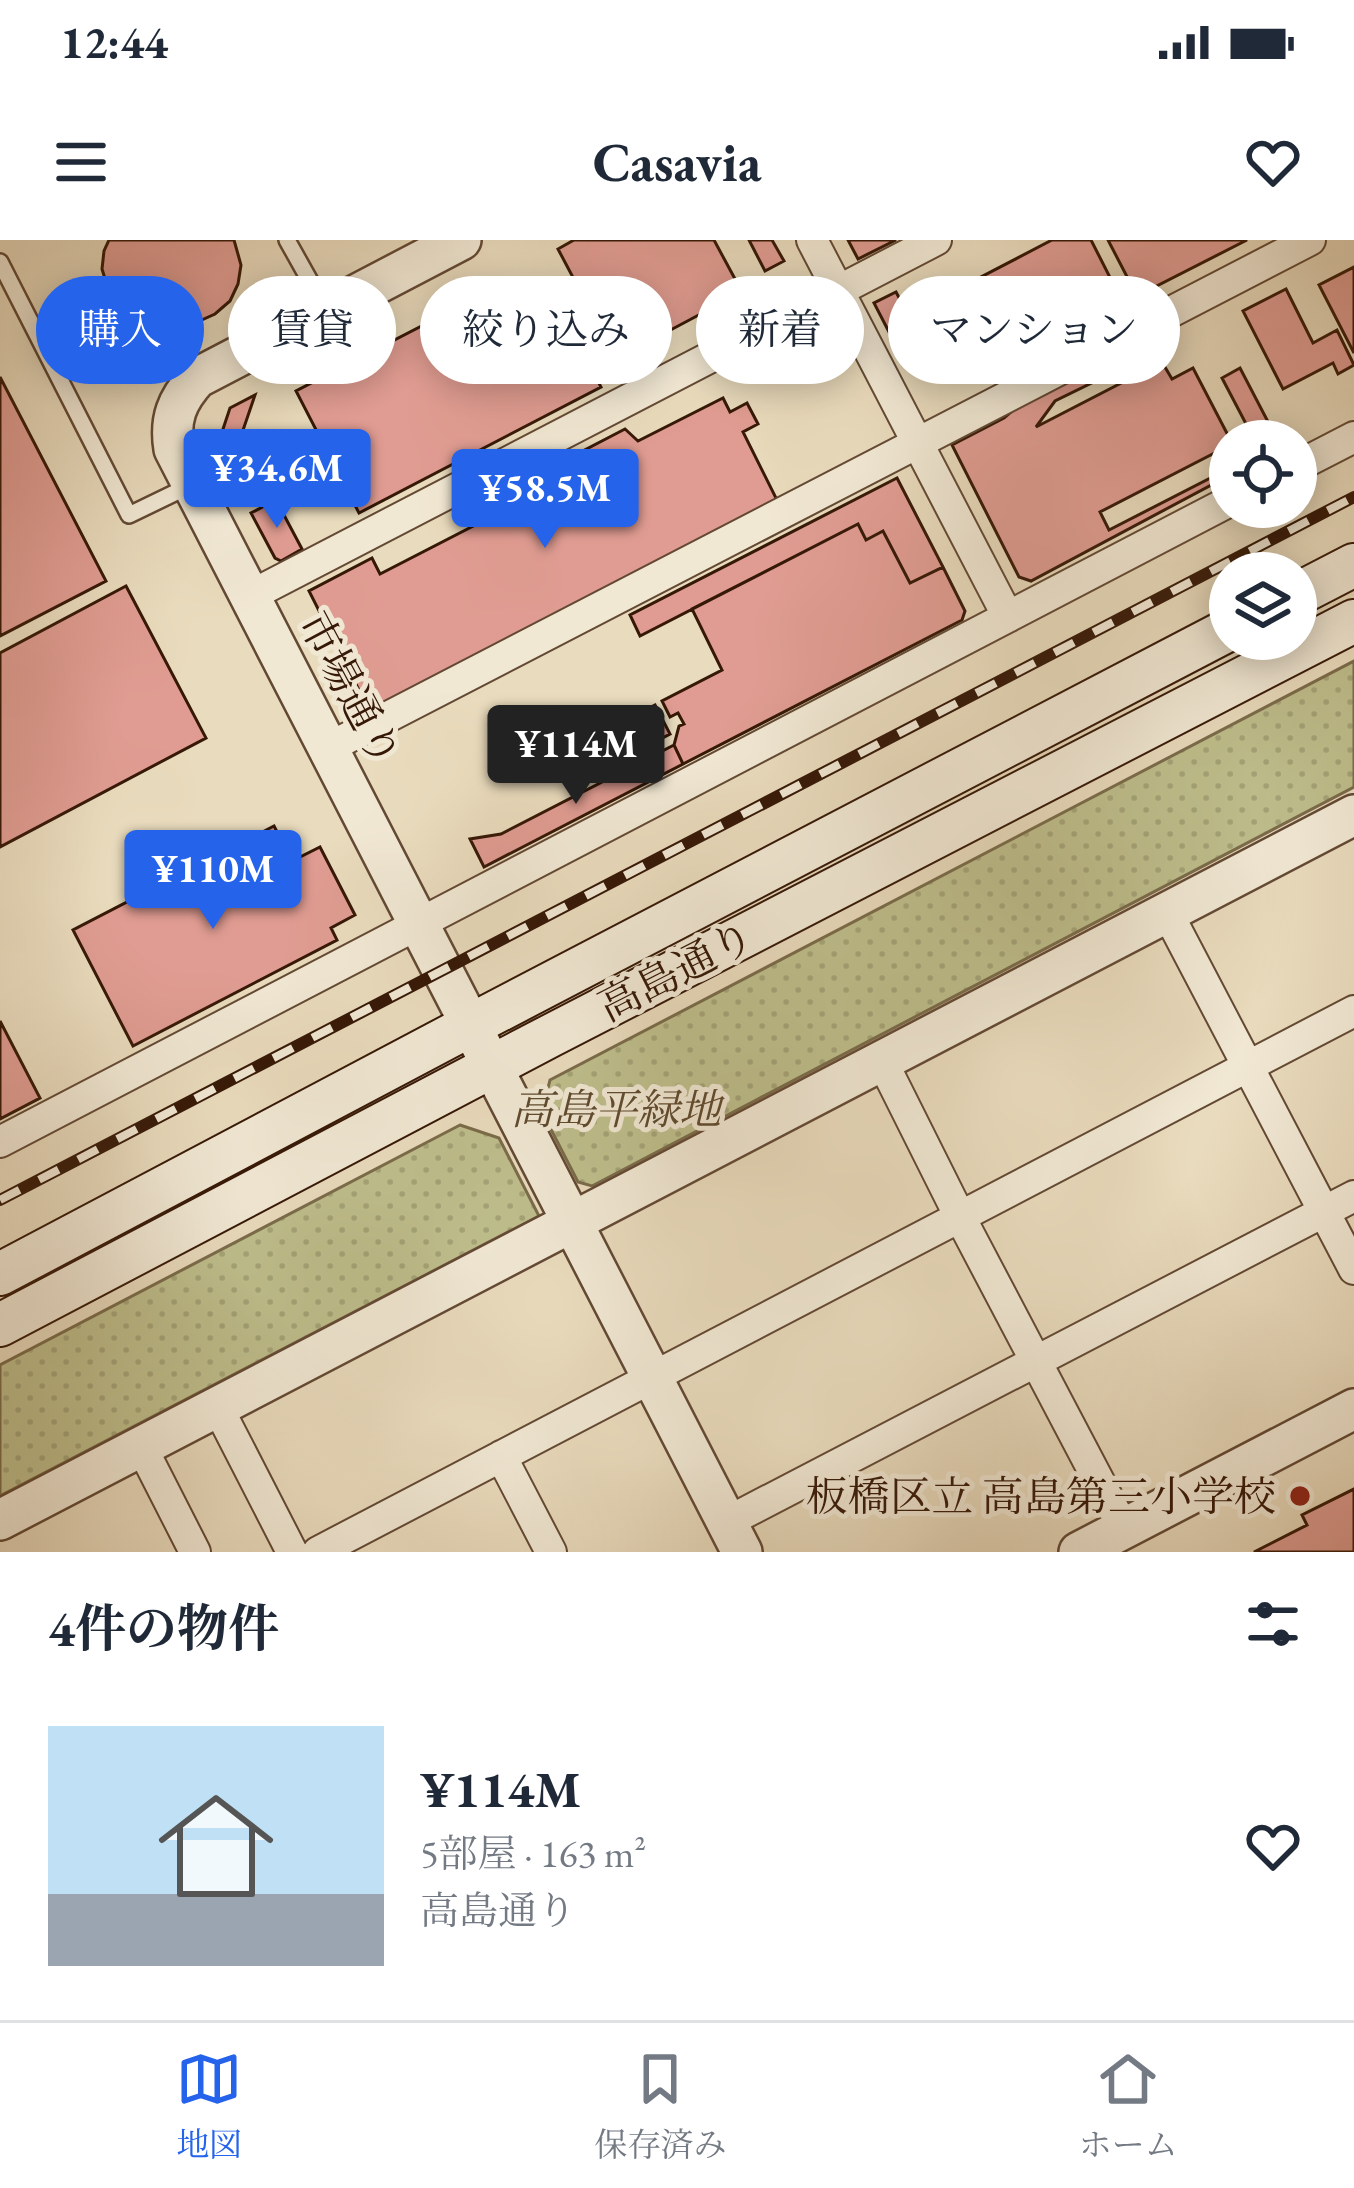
<!DOCTYPE html>
<html lang="ja">
<head>
<meta charset="utf-8">
<style>
	:root { --surface:#fff; --page:#f2f2f3; --text:#1f2937; --muted:#747a83; --line:#e0e1e3; --accent:#2563eb }
	body { margin:0; font-family:"EB Garamond","Noto Serif JP",serif; background:var(--page); color:var(--text); height:100vh; display:flex; flex-direction:column; font-size:45px; white-space:nowrap }
	* { box-sizing:border-box; margin:0 }
	p { font-size:39px; color:var(--muted) }
	.icon { flex:none; width:66px; height:66px; fill:none; stroke:currentColor; stroke-width:2; stroke-linecap:round; stroke-linejoin:round }
	.map { position:relative; height:1312px; overflow:hidden }
	.sheet { display:flex; flex-direction:column; background:var(--surface); flex:1 }
	.sheet>* { flex:none }
	.guide { position:absolute; left:36px; top:36px; width:1284px; height:108px; display:flex; gap:24px }
	.tools { position:absolute; left:1209px; top:180px; display:grid; gap:24px }
	.tools a { display:grid; place-items:center; width:108px; height:108px; border-radius:50%; background:var(--surface); box-shadow:0 6px 30px #0003; font-size:60px }
	.price { position:absolute; translate:-50% -102px; padding:0 27px; border-radius:12px; background:var(--accent); color:#fff; font-size:39px; line-height:78px; filter:drop-shadow(0 3px 6px #0008) }
	.price::after { content:''; position:absolute; left:50%; top:72px; width:36px; height:27px; margin-left:-18px; background:inherit; clip-path:polygon(0 0,100% 0,50% 100%) }
	.price.on { background:#222; color:#fff }
	ul { padding:0; list-style:none }
	li { display:flex; align-items:center; gap:36px; height:300px; padding:0 48px }
	li span { display:grid; place-items:center; flex:none; width:336px; height:240px; border-radius:0px; color:#555 }
	li>.icon { margin-inline-start:auto }
	span .icon { width:144px; height:144px; fill:#fffc; stroke-width:1 }
	li b { font-size:51px }
	h2 { display:flex; justify-content:space-between; align-items:center; height:144px; padding:0 48px; font-size:51px }
	.pill { padding:0 42px; border-radius:54px; background:var(--surface); box-shadow:0 6px 30px #0003; font-size:42px; line-height:108px }
	.pill.on { background:var(--accent); color:#fff }
	.status { display:flex; justify-content:space-between; align-items:center; height:84px; padding:0 60px; background:var(--surface); direction:ltr }
	.status svg { height:33px; fill:currentColor }
	header { display:flex; justify-content:space-between; align-items:center; height:156px; padding:0 48px; background:var(--surface); font-size:54px; font-weight:700 }
	.dock { display:flex; justify-content:space-around; align-items:center; height:168px; border-top:3px solid var(--line); background:var(--surface); font-size:33px; color:var(--muted) }
	.dock a { display:grid; justify-items:center; gap:6px }
	.dock .on { color:var(--accent) }
	.map>svg:first-child { display:block }
</style>
</head>
<body>
<div class="status"><b>12:44</b><svg viewBox="0 0 49 12"><path d="M0 12V9h3v3zM5 12V6h3v6zM10 12V3h3v9zM15 12V0h3v12zM26 1h20v11H26zM47 4h2v5h-2z"/></svg></div>
<header><svg class="icon" aria-label="menu" viewBox="0 0 24 24"><path d="M4 6h16M4 12h16M4 18h16"/></svg>Casavia<svg class="icon" aria-label="heart" viewBox="0 0 24 24"><path d="M12 20l-8-8c-3-5 5-10 8-4 3-6 11-1 8 4z"/></svg></header>
<div class="map">
<svg width="1354" height="1312" viewBox="0 0 1354 1312">
	<defs>
		<pattern id="park-dots" width="8" height="8" patternUnits="userSpaceOnUse" patternTransform="scale(3)"><rect width="8" height="8" fill="#bebe8c"/><path d="M2 2h.1M6 6h.1" fill="none" stroke="#a4a377" stroke-width="1.8" stroke-linecap="round"/></pattern>
	</defs>
	<rect width="100%" height="100%" fill="#e9dbbd"/>
	<filter id="stains"><feTurbulence type="fractalNoise" baseFrequency=".00167" numOctaves="4"/><feColorMatrix values="0 0 0 0 .2 0 0 0 0 .09 0 0 0 0 .02 0 0 0 .5 -.17"/></filter>
	<radialGradient id="worn" r=".72"><stop offset=".6" stop-color="#630" stop-opacity="0"/><stop offset="1" stop-color="#630" stop-opacity=".3"/></radialGradient>
	<path fill="url(#park-dots)" stroke="#7a6b4a" stroke-width="3" d="M1354,421v126l-762,399 -14,-4 -36,-70 8,-32z
		M460,885l39,13 40,78 -539,280v-131z"/>
	<path fill="#e09c92" stroke="#361807" stroke-width="3" d="M109,0h125l7,25 -3,19 -8,17 -15,13 -38,17 -19,1 -18,-5 -16,-12 -18,-33 -4,-13 2,-18z
		M574,0h140l28,52 -126,67 -58,-110z
		M749,0h23l12,21 -19,10z
		M848,0h48l-38,19z
		M1052,0h39l32,63 -152,78 -40,-78z
		M1108,0h139l-110,56z
		M1354,27v86l-35,-68z
		M547,43l54,104 -242,126 -63,-122 201,-104 9,18z
		M1286,49l27,54 24,-13 17,35 -16,9 -5,-11 -50,26 -40,-78z
		M896,52l15,28 -22,12 -15,-29z
		M1109,117l7,14 -61,30 -19,26 126,-65 10,17 21,-11 38,73 -1,4 -130,67 9,18 121,-62v7l-199,106 -12,-4 -67,-132 52,-27 22,-19z
		M1240,128l37,71 -5,2h-17l-33,-63z
		M0,137l106,204 -106,55z
		M255,155l-14,41 22,40 -25,14 -22,-40 14,-42z
		M723,158l7,14 17,-9 11,21 -15,8 34,68 -408,210 -60,-119 63,-33 8,16 173,-89 1,-19 71,-37 13,12z
		M897,238l46,89 -33,16 -27,-52 -17,9 -8,-16 -218,112 -10,-21z
		M276,260l26,49 -21,12 -6,-3 -24,-45z
		M858,284l8,16 17,-9 27,52 33,-16 22,44 -3,9 -279,144 -9,-19 5,-19 5,-2 -6,-11 -8,4 -8,-16 60,-31 -30,-61z
		M126,346l80,152 -206,109v-194z
		M655,465l15,29 -31,16 -15,-29z
		M674,505l9,19 -199,103 -14,-28 31,-5z
		M274,586l18,35 28,-14 35,68 -24,13 6,12 -204,106 -60,-116z
		M0,781l40,77 -40,21z
		M1354,1249v63h-100l53,-27 -5,-10z"/>
	<g fill="none" stroke-linecap="round" stroke-linejoin="round">
		<defs>
			<path id="service" d="M287,0l38,68
				M0,22l129,253 62,-30"/>
			<path id="minor" d="M812,0l196,377
				M1296,227l58,-30
				M248,357l688,-357
				M328,508l982,-508
				M1167,672l187,357
				M881,819l79,158 164,312
				M0,902l1230,-641
				M217,1166l75,146
				M141,1206l54,106
				M501,1216l50,96
				M727,1282l627,-326
				M318,1312l1036,-541"/>
			<path id="tertiary" d="M461,0l-264,138c-20,22 -28,41 -23,71l568,1103
				M0,1280l1354,-705
				M1079,1312l275,-143"/>
			<path id="secondary" d="M1296,355l58,-30
				M0,1034l471,-249 759,-396
				M0,1085l550,-289 804,-415"/>
		</defs>
		<use href="#service" stroke="#634934" stroke-width="20"/>
		<use href="#minor" stroke="#634934" stroke-width="34"/>
		<use href="#tertiary" stroke="#634934" stroke-width="44"/>
		<use href="#secondary" stroke="#361807" stroke-width="46"/>
		<use href="#service" stroke="#f1e8d4" stroke-width="15"/>
		<use href="#minor" stroke="#f1e8d4" stroke-width="30"/>
		<use href="#tertiary" stroke="#f1e8d4" stroke-width="39"/>
		<use href="#secondary" stroke="#f1e8d4" stroke-width="42"/>
		<defs>
			<path id="rail" d="M0,960l1354,-703"/>
		</defs>
		<use href="#rail" stroke="#361807" stroke-width="12"/>
		<use href="#rail" stroke="#f1e8d4" stroke-width="8" stroke-dasharray="22" stroke-linecap="butt"/>
	</g>
	<circle fill="#8f2418" stroke="#f1e8d4" stroke-width="4.5" cx="1300" cy="1256" r="12"/>
	<g text-anchor="middle" dominant-baseline="central" stroke-width="10" stroke-linejoin="round" paint-order="stroke">
		<g font-size="42" fill="#361807" stroke="#f1e8d4">
			<text transform="translate(350 449) rotate(62)">市場通り</text>
			<text transform="translate(676 731) rotate(-27)">高島通り</text>
		</g>
		<g font-size="42" font-style="italic" fill="#5f4a2f" stroke="#f1e8d4">
			<text x="616" y="869">高島平緑地</text>
		</g>
		<g font-size="42" fill="#361807" stroke="#f1e8d4" text-anchor="end">
			<text x="1276" y="1256">板橋区立 高島第三小学校</text>
		</g>
	</g>
	<rect width="100%" height="100%" filter="url(#stains)"/>
	<rect width="100%" height="100%" fill="url(#worn)"/>
</svg>
<div class="tools">
<a><svg class="icon" aria-label="locate" viewBox="0 0 24 24"><circle cx="12" cy="12" r="6"/><path d="M12 2v4M12 18v4M2 12h4M18 12h4"/></svg></a>
<a><svg class="icon" aria-label="layers" viewBox="0 0 24 24"><path d="M12 4l9 5-9 5-9-5zM3 14l9 5 9-5"/></svg></a>
</div>
<b class="price" style="left:277px;top:291px">¥34.6M</b>
<b class="price" style="left:545px;top:311px">¥58.5M</b>
<b class="price on" style="left:576px;top:567px">¥114M</b>
<b class="price" style="left:213px;top:692px">¥110M</b>
<div class="guide">
<a class="pill on">購入</a>
<a class="pill">賃貸</a>
<a class="pill">絞り込み</a>
<a class="pill">新着</a>
<a class="pill">マンション</a>
</div>
</div>
<section class="sheet">
<h2>4件の物件<svg class="icon" aria-label="filters" viewBox="0 0 24 24"><path d="M4 7h16M4 17h16"/><circle cx="9" cy="7" r="2"/><circle cx="15" cy="17" r="2"/></svg></h2>
<ul>
<li><span style="background:linear-gradient(#bfe0f5 70%,#9aa5b1 0)"><svg class="icon" aria-label="home" viewBox="0 0 24 24"><path d="M3 11l9-7 9 7M6 9v11h12V9"/></svg></span><div><b>¥114M</b><p>5部屋 · 163 m²</p><p>高島通り</p></div><svg class="icon" aria-label="heart" viewBox="0 0 24 24"><path d="M12 20l-8-8c-3-5 5-10 8-4 3-6 11-1 8 4z"/></svg></li>
</ul>
</section>
<nav class="dock">
<a class="on"><svg class="icon" aria-label="map" viewBox="0 0 24 24"><path d="M3 6l6-2 6 2 6-2v14l-6 2-6-2-6 2zM9 4v14M15 6v14"/></svg>地図</a>
<a><svg class="icon" aria-label="saved" viewBox="0 0 24 24"><path d="M7 4h10v16l-5-4-5 4z"/></svg>保存済み</a>
<a><svg class="icon" aria-label="home" viewBox="0 0 24 24"><path d="M3 11l9-7 9 7M6 9v11h12V9"/></svg>ホーム</a>
</nav>
</body>
</html>
